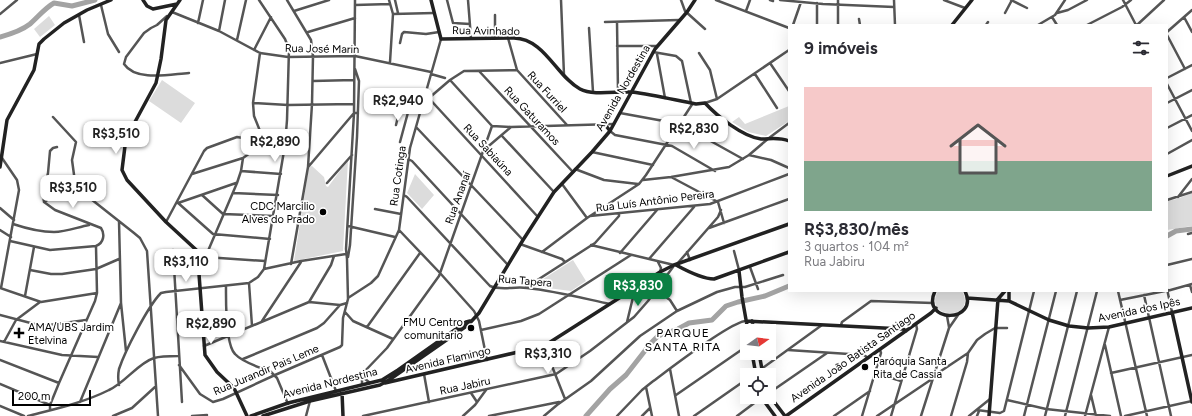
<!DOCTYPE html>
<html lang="pt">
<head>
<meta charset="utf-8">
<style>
	:root { --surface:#fff; --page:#f7f7f7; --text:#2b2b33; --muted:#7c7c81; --line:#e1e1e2; --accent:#0b8043 }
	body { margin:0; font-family:Figtree,sans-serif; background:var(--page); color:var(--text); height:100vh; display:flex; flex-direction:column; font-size:15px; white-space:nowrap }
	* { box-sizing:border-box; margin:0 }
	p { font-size:13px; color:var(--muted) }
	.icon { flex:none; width:22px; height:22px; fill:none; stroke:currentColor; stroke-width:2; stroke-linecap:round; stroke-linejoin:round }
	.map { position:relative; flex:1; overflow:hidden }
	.drawer { position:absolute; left:788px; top:24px; width:380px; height:268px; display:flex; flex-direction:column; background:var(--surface); border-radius:0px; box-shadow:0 4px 16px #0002 }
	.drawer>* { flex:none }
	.needle { width:26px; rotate:76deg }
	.controls { position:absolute; left:740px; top:324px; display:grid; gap:8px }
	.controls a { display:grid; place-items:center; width:36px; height:36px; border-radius:0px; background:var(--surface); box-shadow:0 4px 16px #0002; font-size:20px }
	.scale { position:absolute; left:12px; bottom:10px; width:79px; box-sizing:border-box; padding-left:4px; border:2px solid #000; border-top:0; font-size:11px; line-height:14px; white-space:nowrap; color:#000; -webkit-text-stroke:3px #fff; paint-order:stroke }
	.price { position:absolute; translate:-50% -34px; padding:0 9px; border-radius:8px; background:#fff; color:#222; font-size:13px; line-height:26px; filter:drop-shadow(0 1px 2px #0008) }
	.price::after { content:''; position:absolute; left:50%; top:24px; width:12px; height:9px; margin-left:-6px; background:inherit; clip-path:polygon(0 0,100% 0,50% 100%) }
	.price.current { background:var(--accent); color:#fff }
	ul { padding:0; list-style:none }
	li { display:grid; align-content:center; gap:8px; height:212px; padding:0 16px }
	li+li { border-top:1px solid var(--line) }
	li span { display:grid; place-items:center; height:124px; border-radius:0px; color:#555 }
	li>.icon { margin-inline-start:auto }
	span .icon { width:72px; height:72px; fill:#fffc; stroke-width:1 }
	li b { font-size:17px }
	h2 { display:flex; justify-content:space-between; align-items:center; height:48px; padding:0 16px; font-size:17px }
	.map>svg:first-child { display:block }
</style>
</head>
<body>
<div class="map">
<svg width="1192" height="416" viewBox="0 0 1192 416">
	<rect width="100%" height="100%" fill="#fff"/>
	<path fill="#dcdcdc" d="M49,16l6,9 -15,12 -6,-8z
		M162,80l33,23 -14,20 -32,-22z
		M789,106v15l-23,15 -18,-4 -16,-10 7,-5 6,7z
		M348,160l-5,91 -49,10 15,-94 3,-1 12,11 2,9 2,1z
		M415,174l19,21 -12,14 -15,-16z
		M1192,193v33l-25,4v-29l10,-2z
		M573,260l13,21 -15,10 -39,-5z
		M938,291h24c16,30 -40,29 -24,0z"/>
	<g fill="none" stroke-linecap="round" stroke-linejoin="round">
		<path stroke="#a3a3a3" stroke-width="5" d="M0,37c11,-3 21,-6 30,-13 8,-7 15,-16 24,-21l18,3 23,-6
			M1167,236l9,-5 16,-2
			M586,416l24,-27 16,-14 25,-32 7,-7 20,-7 11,-6 23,-3 14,-14 12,-4 27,-6 24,-10"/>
		<path stroke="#555" stroke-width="2.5" d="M287,0l24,40 2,16 -1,48 -4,63 -17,97
			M389,0l4,14 -3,48
			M395,0l3,13
			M447,0l6,23 17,1
			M468,0l3,38
			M561,0l3,75
			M681,0l4,11 20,18
			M716,0l73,28
			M770,0l3,1
			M780,0l43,4 71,3
			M838,0v25
			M894,0l1,25
			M944,0l21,8
			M1011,0l16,8
			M1123,0l13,25
			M101,5l7,29 11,18
			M355,5l35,-1
			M294,11l35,-11
			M746,11l4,-11
			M172,12l47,19 41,22 28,4 67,-1 76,16
			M1005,13l7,-13
			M1057,13l11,-3 19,-10
			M0,14l17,-14
			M393,14l41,-1
			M79,15l5,27
			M495,15v23
			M167,16l-10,9 -6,3 -7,5 -18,24 -2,7c12,18 47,10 65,9
			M1052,17l5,8
			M1184,17l8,15
			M859,19l1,6
			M605,22l74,-2
			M617,22l1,70
			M198,23l5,-23
			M793,25l8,-23
			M817,25v-22
			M986,25l2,-3
			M1038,25l17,-10 10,-15
			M1087,25l35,-18 9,-7
			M1137,25l27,-25
			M589,28l4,64
			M219,31l6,-31
			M308,32l47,-14
			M1167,32l25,-22
			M1167,35l18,34
			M508,38l9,32 50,55
			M237,40l9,-40
			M400,43l2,-9 2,-2 22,2 13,-2
			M617,46h40
			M254,50l17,-33
			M653,52l23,4 6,5 9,42
			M260,53l-7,50 1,13 12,30
			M699,53l11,17 7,29
			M657,54l8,44
			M0,63l37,-9
			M770,63l19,28
			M479,71l94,101
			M431,74l14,4
			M755,74l22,34
			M1167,78l25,-13
			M450,80l42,46
			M313,81l41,-1
			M1167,84l25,47
			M425,94l113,123
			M429,98l21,-18 14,-9 53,-1
			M253,103l35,2 66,-1
			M705,103l12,-4 72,-49
			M1167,103l25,-13
			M620,113l60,11 63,35
			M53,117l23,25 -4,18 3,22 2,6 57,45 6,5 7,13 11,165
			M396,125l5,-21 3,-1 17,4
			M492,126l19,1 103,-3
			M416,127l107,113
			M1167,128l25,-13
			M610,131l5,4 57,11 43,25
			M502,136l52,56
			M400,142l10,-37
			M57,147l-4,1 -3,3 -2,22 -5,21 1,8 11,8 46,18c4,6 3,15 -5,18
			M484,150l27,-23
			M592,152l61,13
			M1167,154l25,-14
			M749,155l22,5 18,8
			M408,159l4,2 96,104
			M309,166l45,-53h4
			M575,169l29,11 34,4
			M241,171l40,3
			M192,174l51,-16 14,-10 6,-2
			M671,177l47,25
			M643,180l28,-3 58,-10 20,-12 20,-17 20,-15
			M327,183l25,-28
			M562,184l25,34
			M233,193l45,2
			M202,195l21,19 51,2
			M404,195l3,2 83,89c12,5 24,0 37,2 28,3 55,10 83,16
			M1178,197l14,-18
			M1167,200l25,-8
			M44,202l31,-17
			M177,202l36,32 57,5
			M718,202l6,21
			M178,203l58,-20
			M0,208l14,12
			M375,209l26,5
			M590,216l120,-12 79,-30
			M119,221l2,82 5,48
			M166,222l38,-71 3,-3 30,-11 12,2 14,7 22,-1
			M13,224c12,4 28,8 41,8 12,0 24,-5 35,-7
			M348,226l47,11
			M709,228l80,-29
			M0,230l11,7
			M399,230l41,43 34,38 5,10 8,39
			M1188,234l4,-1
			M10,241l40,9 46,-4
			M520,244l42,15 3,3
			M591,245l83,20
			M173,250l9,152
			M734,251l5,19
			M542,252l45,-34 52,-34 7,-9 47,-72
			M687,252l3,8
			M620,253l37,-43
			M205,257l60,4
			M348,257l2,-12 7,-108 2,-56 -4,-12
			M205,258l32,-75 4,-12 2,-13
			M649,259l45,-52
			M658,262l3,6 -1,4
			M677,264l41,-47 3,-7
			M1167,265l25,-6
			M750,267l8,22
			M264,269l37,-8 45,-7
			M30,270l21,4h11l34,-5 23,-10
			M249,283l3,43
			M1190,285l2,7
			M226,286c0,14 -1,58 9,68 8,9 25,13 36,18l6,6 11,26
			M0,288l41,14 56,-9
			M1,288l18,-98 -2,-10 -15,-22
			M525,288l70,-45 24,-27v-2
			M1167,289l5,23
			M656,290l14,10 7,11
			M1118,291l29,125
			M1167,291l25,-7
			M1144,295l27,121
			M25,296l9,-49
			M348,298l23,-15 7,-7 21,-46 11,-82 31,-109
			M1120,300l45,-9
			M309,302l22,-37 3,-9
			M345,312l8,9 40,18
			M0,315l42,11 44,-6
			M947,316l2,11
			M262,321l39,-59
			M627,322l8,-33
			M841,325l1,-3 29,-21 62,2
			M367,327l53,-74
			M481,330l40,-9 18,-7 92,-59
			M0,341l62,14 36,2
			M4,342l12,-22 24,-18
			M1105,345l16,71
			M204,346l105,-44 31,3 7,-2
			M544,346l21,53
			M788,350l76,5 4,3
			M322,355l14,36
			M243,359l74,-31 7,-5 16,-18
			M0,360l59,23
			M179,365l21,29 13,8 10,-3 52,-24 65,-28 2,-2 1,-27 5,-19 -1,-40 -1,-10 8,-136 1,-113
			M670,369l9,47
			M875,373l26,8
			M1111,373l81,-18
			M364,374l1,5 4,3
			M424,374l5,28
			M753,375l69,-50
			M0,384l50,21
			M362,384v-7l2,-5 23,-24 52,-72 53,-150
			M119,385c-1,-5 -1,-11 0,-16 6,-18 29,-63 42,-76l5,-1 83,-9 9,-6 6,-8 21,-124 2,-25 2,-71 -4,-10 -26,-39
			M646,387l6,29
			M471,393l6,9
			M769,393l58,-40
			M676,395l71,-49
			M1091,395l5,21
			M1007,400l39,9 64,7
			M80,402l41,-99
			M0,406l24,10
			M50,410v-5l9,-22 36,-82 2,-8 -1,-47
			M977,410l23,3 4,-2 30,-120
			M28,416c27,-7 55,-13 81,-26 16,-7 29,-27 45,-32 7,-2 16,-2 24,-2
			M113,416l19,-8 23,-21
			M192,416l15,-1
			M306,416l4,-15
			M363,416l193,-42 34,-23 44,-34 14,-16 25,-34
			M463,416l12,-11 11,-15
			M489,416l70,-14
			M544,416l13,-11 34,-24 49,-45 37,-25 40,-19 18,-5h10l38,-12
			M617,416l25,-26 10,-8c15,-11 79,-61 94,-61
			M642,416l8,-8
			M694,416l53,-37
			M737,416l24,-18
			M834,416l36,-25
			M862,416l19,-63 -1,-3
			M877,416l55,-37 9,-8 27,-18 9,-13 8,-6 10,-6h12
			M891,416l26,-87 -1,-5
			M921,416l28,-88 9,-13
			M951,416l16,-54 1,-9
			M969,416l21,-17
			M977,416l2,-5
			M1024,416l32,-125
			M1045,416l32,-125
			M1065,416l32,-125
			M1085,416l24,-89
			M1125,416l67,-15"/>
		<path stroke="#222" stroke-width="3.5" d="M143,0l4,6 6,3 24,-5
			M180,0l-14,20 -5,39 -5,24 -27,50 -4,13 -3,24 5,10 39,42 39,36 -6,16 6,81 12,17 17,16 13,28
			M431,0l10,39 73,-1c31,1 42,38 66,51 13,7 37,2 52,3 22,3 43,8 64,12l9,-1c12,13 38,34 56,36 10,0 18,-2 28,2
			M952,25l20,-25
			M601,124l6,3 3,4
			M0,167l7,-47 27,-50 5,-26 5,-5 20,-16 23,-13 24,-10
			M1167,176l25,-10
			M676,265c11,6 26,14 38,14l75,-27
			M739,271l3,26 6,34
			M935,291c-15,33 45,32 30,0
			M967,298l42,3 40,19 20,6 19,2 21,-1 83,-19
			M998,299l7,-8
			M1009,301v-10
			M1172,312l20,90
			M746,321l157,8 3,2
			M752,321l2,10
			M752,353l4,22
			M759,353l4,22
			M385,383l159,-37 116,-74 14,-7 115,-41
			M342,392l1,24
			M769,395l16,21
			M761,397l14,19
			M251,416l37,-13 94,-23 16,-10 68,-48 4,-1
			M263,416l47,-15 70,-16 9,-5 79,-55 11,-12 44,-73 31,-48 38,-40 18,-21 45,-82 32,-37 8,-12
			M786,416l145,-103 5,-5
			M989,416l9,-117"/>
	</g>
	<g fill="#000" stroke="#fff" stroke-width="1.5">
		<circle cx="323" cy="212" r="4"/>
		<circle cx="471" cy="328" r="4"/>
		<path d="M17 327h4v4h4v4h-4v4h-4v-4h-4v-4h4z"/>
		<circle cx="865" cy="367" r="4"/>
	</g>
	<g text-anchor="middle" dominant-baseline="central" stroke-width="3.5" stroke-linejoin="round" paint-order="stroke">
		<g font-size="11" fill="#000" stroke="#fff">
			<text transform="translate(486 31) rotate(1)">Rua Avinhado</text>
			<text transform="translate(322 49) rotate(1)">Rua José Marin</text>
			<text transform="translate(623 88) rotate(-60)">Avenida Nordestina</text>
			<text transform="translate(547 92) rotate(47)">Rua Furriel</text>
			<text transform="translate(532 116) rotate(47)">Rua Gaturamos</text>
			<text transform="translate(488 150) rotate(47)">Rua Sabiaúna</text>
			<text transform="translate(398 176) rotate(-82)">Rua Cotinga</text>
			<text transform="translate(458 198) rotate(-70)">Rua Ananaí</text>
			<text transform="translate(655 201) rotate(-7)">Rua Luís Antônio Pereira</text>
			<text transform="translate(525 281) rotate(5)">Rua Tapera</text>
			<text transform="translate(1139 310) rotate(-12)">Avenida dos Ipês</text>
			<text transform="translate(853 357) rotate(-35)">Avenida João Batista Santiago</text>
			<text transform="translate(448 360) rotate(-13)">Avenida Flamingo</text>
			<text transform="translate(266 370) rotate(-23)">Rua Jurandir Pais Leme</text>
			<text transform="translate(330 383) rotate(-14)">Avenida Nordestina</text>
			<text transform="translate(465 386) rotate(-12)">Rua Jabiru</text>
		</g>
		<g font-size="11" fill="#000" stroke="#fff" text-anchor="end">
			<text x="315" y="206">CDC Marcilio<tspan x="315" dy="13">Alves do Prado</tspan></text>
			<text x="463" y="322">FMU Centro<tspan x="463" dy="13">comunitario</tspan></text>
			<text x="28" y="327" text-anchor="start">AMA/UBS Jardim<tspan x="28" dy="13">Etelvina</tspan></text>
			<text x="873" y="361" text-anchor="start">Paróquia Santa<tspan x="873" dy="13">Rita de Cassia</tspan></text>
		</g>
		<g font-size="12" letter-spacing="1" fill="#000" stroke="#fff">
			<text x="683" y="333">PARQUE<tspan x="683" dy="14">SANTA RITA</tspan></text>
		</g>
	</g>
</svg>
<div class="controls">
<a><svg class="needle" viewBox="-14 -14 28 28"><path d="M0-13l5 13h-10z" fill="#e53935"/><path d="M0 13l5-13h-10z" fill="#7c7c81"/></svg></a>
<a><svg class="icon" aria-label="locate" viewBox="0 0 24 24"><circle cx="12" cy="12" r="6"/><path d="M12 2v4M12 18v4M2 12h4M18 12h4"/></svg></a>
</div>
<div class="scale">200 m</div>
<b class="price" style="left:398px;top:122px">R$2,940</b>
<b class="price" style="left:694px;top:150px">R$2,830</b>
<b class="price" style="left:116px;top:155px">R$3,510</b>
<b class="price" style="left:275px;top:163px">R$2,890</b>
<b class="price" style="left:73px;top:209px">R$3,510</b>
<b class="price" style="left:186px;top:283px">R$3,110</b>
<b class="price current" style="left:638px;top:307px">R$3,830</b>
<b class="price" style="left:211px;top:345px">R$2,890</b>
<b class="price" style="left:548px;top:375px">R$3,310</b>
<section class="drawer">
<h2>9 imóveis<svg class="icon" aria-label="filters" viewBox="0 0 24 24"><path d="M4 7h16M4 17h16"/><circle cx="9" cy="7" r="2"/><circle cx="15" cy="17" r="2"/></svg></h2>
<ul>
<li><span style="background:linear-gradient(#f6c9c9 60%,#7fa58c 0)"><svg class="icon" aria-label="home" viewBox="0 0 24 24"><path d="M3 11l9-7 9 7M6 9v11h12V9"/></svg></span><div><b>R$3,830/mês</b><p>3 quartos · 104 m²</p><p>Rua Jabiru</p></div></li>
</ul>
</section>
</div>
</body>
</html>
